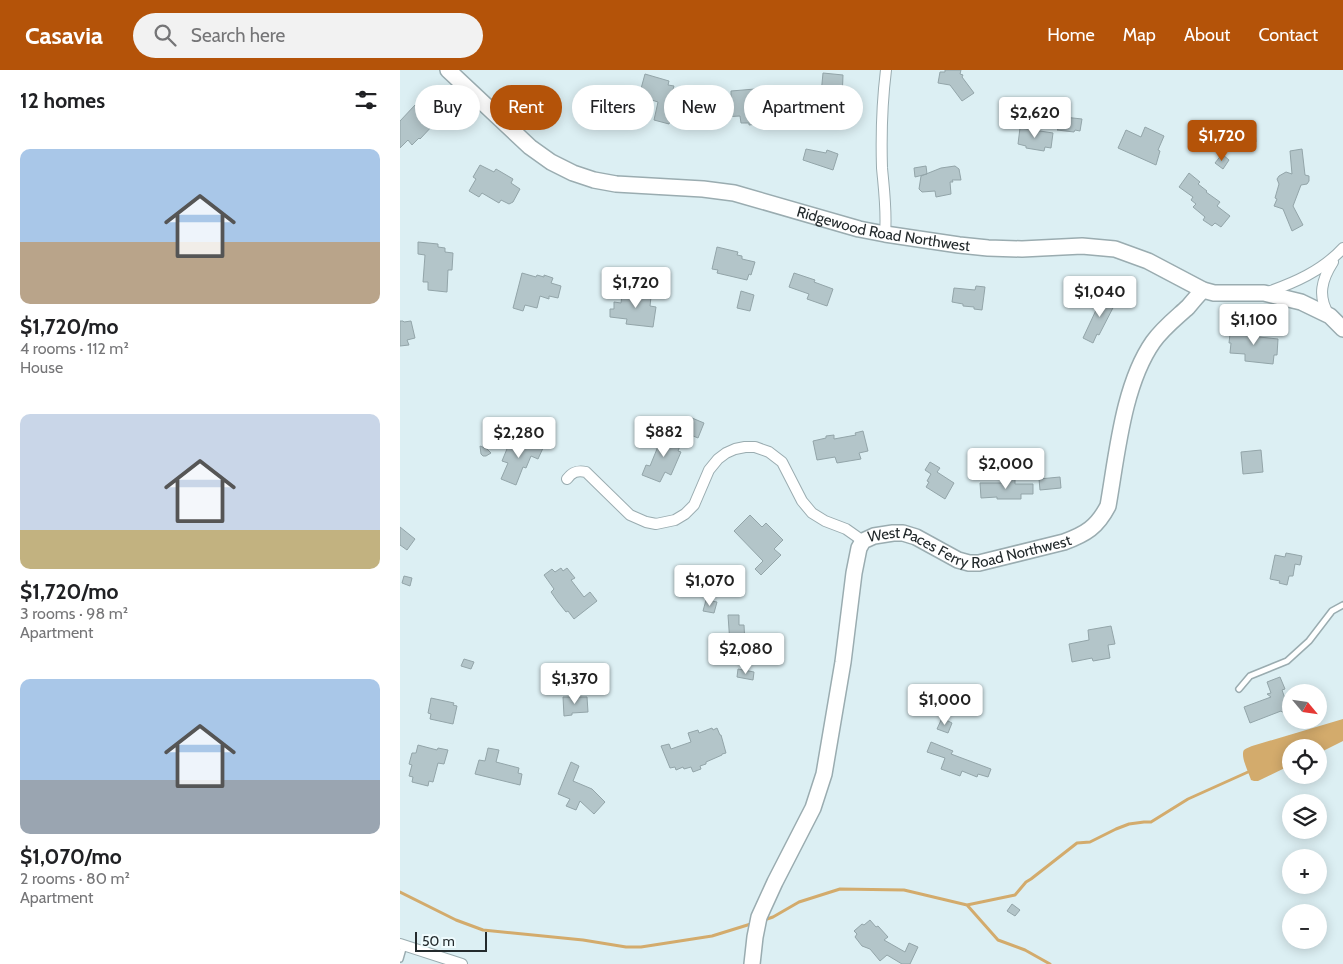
<!DOCTYPE html>
<html lang="en">
<head>
<meta charset="utf-8">
<style>
	:root { --surface:#fff; --page:#f2f2f2; --text:#202124; --muted:#757577; --accent:#b45309 }
	body { margin:0; font-family:Cabin,sans-serif; background:var(--page); color:var(--text); height:100vh; display:flex; flex-direction:column; font-size:19px; white-space:nowrap }
	* { box-sizing:border-box; margin:0 }
	p { font-size:16px; color:var(--muted) }
	.icon { flex:none; width:28px; height:28px; fill:none; stroke:currentColor; stroke-width:2; stroke-linecap:round; stroke-linejoin:round }
	.map { position:relative; flex:1; overflow:hidden }
	.drawer { display:flex; flex-direction:column; background:var(--surface); width:400px }
	.drawer>* { flex:none }
	.banner { position:absolute; left:15px; top:15px; width:475px; height:45px; display:flex; gap:10px }
	.needle { width:32px; rotate:119deg }
	.controls { position:absolute; left:882px; top:614px; display:grid; gap:10px }
	.controls a { display:grid; place-items:center; width:45px; height:45px; border-radius:50%; background:var(--surface); box-shadow:0 2px 12px #0003; font-size:25px }
	.scale { position:absolute; left:15px; bottom:12px; width:72px; box-sizing:border-box; padding-left:5px; border:2px solid #232a2c; border-top:0; font-size:14px; line-height:18px; white-space:nowrap; color:#232a2c; -webkit-text-stroke:4px #effbfd; paint-order:stroke }
	.price { position:absolute; translate:-50% -42px; padding:0 11px; border-radius:5px; background:#fff; color:#222; font-size:16px; line-height:32px; filter:drop-shadow(0 1px 2px #0008) }
	.price::after { content:''; position:absolute; left:50%; top:30px; width:15px; height:11px; margin-left:-8px; background:inherit; clip-path:polygon(0 0,100% 0,50% 100%) }
	.price.on { background:var(--accent); color:#fff }
	ul { padding:0; list-style:none }
	li { display:grid; align-content:center; gap:10px; height:265px; padding:0 20px }
	li span { display:grid; place-items:center; height:155px; border-radius:10px; color:#555 }
	li>.icon { margin-inline-start:auto }
	span .icon { width:90px; height:90px; fill:#fffc; stroke-width:1 }
	li b { font-size:21px }
	h2 { display:flex; justify-content:space-between; align-items:center; height:60px; padding:0 20px; font-size:21px }
	.chip { padding:0 18px; border-radius:22px; background:var(--surface); box-shadow:0 2px 12px #0003; font-size:18px; line-height:45px }
	.chip.on { background:var(--accent); color:#fff }
	header { display:flex; align-items:center; gap:30px; box-sizing:border-box; height:70px; padding:0 25px; background:var(--accent); color:#fff }
	header strong { font-size:24px }
	nav { display:flex; gap:28px; margin-inline-start:auto; font-size:18px }
	.search { width:350px; height:45px; background:var(--page); display:flex; align-items:center; gap:12px; box-sizing:border-box; padding:0 18px; border-radius:28px; color:var(--muted); font-size:19px }
	main { display:flex; flex:1; min-height:0 }
	.map>svg:first-child { display:block }
</style>
</head>
<body>
<header>
<strong>Casavia</strong>
<div class="search"><svg class="icon" aria-label="search" viewBox="0 0 24 24"><circle cx="10" cy="10" r="6"/><path d="M15 15l6 6"/></svg>Search here</div>
<nav><a>Home</a><a>Map</a><a>About</a><a>Contact</a></nav>
</header>
<main>
<section class="drawer">
<h2>12 homes<svg class="icon" aria-label="filters" viewBox="0 0 24 24"><path d="M4 7h16M4 17h16"/><circle cx="9" cy="7" r="2"/><circle cx="15" cy="17" r="2"/></svg></h2>
<ul>
<li><span style="background:linear-gradient(#a9c7e8 60%,#b9a48a 0)"><svg class="icon" aria-label="home" viewBox="0 0 24 24"><path d="M3 11l9-7 9 7M6 9v11h12V9"/></svg></span><div><b>$1,720/mo</b><p>4 rooms · 112 m²</p><p>House</p></div></li>
<li><span style="background:linear-gradient(#c9d6e8 75%,#c2b280 0)"><svg class="icon" aria-label="home" viewBox="0 0 24 24"><path d="M3 11l9-7 9 7M6 9v11h12V9"/></svg></span><div><b>$1,720/mo</b><p>3 rooms · 98 m²</p><p>Apartment</p></div></li>
<li><span style="background:linear-gradient(#a9c7e8 65%,#9aa5b1 0)"><svg class="icon" aria-label="home" viewBox="0 0 24 24"><path d="M3 11l9-7 9 7M6 9v11h12V9"/></svg></span><div><b>$1,070/mo</b><p>2 rooms · 80 m²</p><p>Apartment</p></div></li>
</ul>
</section>
<div class="map">
<svg width="943" height="894" viewBox="0 0 943 894">
	<rect width="100%" height="100%" fill="#dceff3"/>
	<path fill="#d3ab6c" d="M943,649v22l-24,12v-5h-28v17l-33,16h-4l-3,-1c-2,-7 -11,-24 -7,-30 2,-2 6,-3 8,-4z"/>
	<g fill="none" stroke-linecap="round" stroke-linejoin="round">
		<path stroke="#d3ab6c" stroke-width="3" d="M0,822l56,28 27,10 100,10 43,7h15l71,-11 42,-13
			M567,835l31,35 27,10 25,14
			M364,850l9,-3 26,-15 41,-13 64,1 63,15 48,-10 11,-13 5,-3 46,-36 13,-1 26,-13 13,-5 15,-2h7l37,-23 60,-27"/>
	</g>
	<path fill="#b3c5c9" stroke="#93a5a9" d="M545,0h16l-1,4 3,1 -1,2 12,16 -12,8 -12,-16 -12,-2 2,-11h5z
		M423,3l20,2 -1,26h-2l-3,23 -12,-1 1,-14 -9,-1 1,-7h-4v-8l7,1z
		M245,4l24,7 -1,4 6,1 -3,10 15,5 3,-9 9,3 -2,11 2,1 -5,19 -13,-4v2l-10,-3 -1,3 -15,-4 4,-18 -19,-6z
		M355,19l1,10 22,-1 1,15 -7,1 1,3 -12,1v2h-3v4l-9,1v-2h-8l-1,-7 -18,1 -1,-11h2l-1,-3 9,-1v-11z
		M34,22l9,9 -13,14 2,2 -2,2 5,4 -15,16 -1,-1 -7,7 -4,-5 -8,8v-27l15,-16 4,3z
		M664,47l18,2 -2,12 -5,-1 -1,2 -17,-2 6,-5z
		M745,57l19,9 -6,14 2,1 -4,14 -38,-17 8,-18 15,7z
		M620,58l33,5 -2,15 -6,-1 -1,4 -18,-3v-2l-8,-2z
		M855,61l1,11 -11,2 -1,-12z
		M406,79l20,4 1,-3 11,4 -5,16 -30,-10z
		M902,79l3,26 4,1v5l-2,3 -6,1 -8,21 10,19 -11,6 -9,-22 -9,-3 3,-7 -2,-1 4,-14 -2,-5 2,-3 7,-4 6,2 -2,-23z
		M822,84l7,6 -6,9 -8,-6z
		M80,95l14,7 2,-3 17,10 -2,4 9,6 -7,13 -4,2 -8,-4 -2,3 -17,-10 -3,4 -10,-6 7,-12 -3,-2z
		M526,96l1,8 -12,3 -1,-9z
		M555,96l4,3 2,11h-9l1,2h-3l1,12 -15,3 -1,-6 -13,1 -3,-3 2,-13 20,-8z
		M789,103l11,9 -2,2 9,7 -1,1 14,10 -3,4 13,10 -9,11 -6,-4 -3,3 -9,-6 2,-3 -12,-10 3,-3 -5,-4 2,-3 -14,-10z
		M18,172l20,2v3l7,1v4l8,1 -1,17h-4l-1,22 -19,-2v-8h-5l2,-27 -7,-1z
		M317,177l21,5 -1,3 5,1v3l13,3 -4,13 -2,-1 -2,6 -30,-7 1,-3 -6,-1z
		M122,203l14,4 1,-2 7,2v-2l9,3 -2,5 10,3 -3,12 -9,-2v3l-9,-3 -3,12 -12,-3 -2,6 -10,-3z
		M394,203l21,7 -1,2 19,7 -6,17 -20,-7 2,-5 -20,-7z
		M576,216l9,1 -3,23 -8,-1v-2l-11,-1v-2l-11,-2 2,-14 21,2z
		M240,217l12,1 -2,18 6,1 -3,20 -27,-3 1,-5 -17,-2v-8h4v-7l7,1 1,-8 17,2z
		M341,221l13,4 -4,16 -13,-3z
		M704,223l13,7 -18,35 -2,-1 -4,9 -10,-5z
		M0,251h3l1,1 7,-1 4,17 -8,2 2,5 -9,1z
		M843,256l17,1 -1,10 19,2 -1,16h-3l-1,9 -28,-3v-7l-15,-1 1,-10h-2l1,-9 8,1v-2h4z
		M292,348l12,5 -6,15 -12,-5z
		M463,361l5,20 -9,2 2,6 -24,4 -2,-6 -18,3 -4,-19 13,-3v-2l8,-1v4l22,-4 -1,-2z
		M260,364l13,5 1,-1 8,3 -4,10 3,1 -10,23 -6,-3 -5,10 -18,-7 4,-10 4,1 9,-22 -3,-1z
		M119,368l24,10 -5,11 -7,-3 -5,12 -3,-1 -7,18 -15,-6 7,-16 -6,-2 9,-22 6,3z
		M80,376l7,3 4,4 -5,3h-3l-2,-2z
		M861,380l2,22 -20,2 -2,-22z
		M530,392l10,6 -3,4 17,11 -9,16 -19,-12 3,-5 -2,-1 4,-7 -6,-4z
		M615,406v8h18v10h-12v5h-24v-2l-16,1 -1,-15h26v-6z
		M660,407l1,11 -21,2 -1,-11z
		M350,445l12,12 4,-4 17,17 -9,9 7,6 -20,20 -6,-6 8,-8 -29,-30z
		M0,457l15,12 -8,11 -7,-5z
		M886,483l16,3 -2,9 -5,-1 -2,12h-4l-2,9 -8,-2 1,-2 -10,-2 5,-24 10,2z
		M161,498l2,3 4,-3 8,10 -4,2 13,17 6,-5 7,9 -23,18 -6,-8 -2,1 -8,-10 -7,-10 3,-3 -10,-14 8,-6 3,3z
		M4,506l8,2 -2,8 -8,-3z
		M306,530l11,2 -3,11 -11,-2z
		M328,545h11v10h5l1,19h-15z
		M711,556l4,18 -7,1 2,13 -17,3 -1,-3 -20,4 -3,-18 20,-4 -1,-10z
		M64,589l10,3 -3,7 -10,-3z
		M338,599l16,3 -1,8 -16,-3z
		M880,607l5,12 -3,1 7,20 -7,2 -1,-1 -31,12 -6,-16 27,-10 -4,-3 4,-1 -4,-11z
		M163,627h24l1,15 -16,1v2l-8,1z
		M31,628l23,5 -1,2 4,1 -4,18 -23,-5 1,-5 -3,-1z
		M542,648l10,5 -4,10 -11,-4z
		M312,658l1,2 4,-2 3,7h1l5,18 -4,1v1l-16,7v2l-6,2 1,3 -8,3 -2,-5 -7,2 -1,-2 -7,3 -1,-3 -5,1 -9,-22 8,-2 2,5 20,-7 -3,-9 10,-3 1,3z
		M531,672l22,9 -2,3 40,15 -3,8 -10,-3 -1,3 -15,-6 -2,5 -19,-7 4,-11 -18,-6z
		M18,675l19,5 1,-2 10,2 -4,14 -6,-1 -5,19 -4,-1 -1,5 -16,-4 1,-5 -4,-1 3,-11 -3,-1 3,-11h4z
		M88,678l11,2 -3,12 23,6 -1,5 4,1 -2,11 -45,-11 4,-14 6,1z
		M171,692l8,4 -6,15 19,8 13,13 -11,12 -14,-13 -4,9 -10,-4 4,-7 -12,-5z
		M612,834l8,6 -5,6 -8,-5z
		M470,850l6,7 2,-1 10,11 -4,3 21,12 4,-9 9,4 -8,17h-8l-15,-9 -7,6 -10,-12 -8,-3 -7,-9 2,-3 -3,-3 8,-7 2,1z"/>
	<g fill="none" stroke-linecap="round" stroke-linejoin="round">
		<defs>
			<path id="lane" d="M839,619l11,-13 37,-15 22,-20 23,-30 11,-6
				M0,889l4,-14"/>
			<path id="street" d="M485,164c2,-22 -1,-44 -3,-66 -1,-33 0,-66 4,-98
				M865,223c29,-10 57,-22 78,-45
				M929,245c-12,-19 -7,-36 4,-53
				M167,409c5,-7 10,-9 19,-7l44,43 16,7 10,2 19,-4 10,-6 9,-9 15,-35 9,-11 8,-6 9,-4 10,-2h10l14,5 13,10 20,39 10,12 13,8 21,8 17,12
				M0,874l62,20"/>
			<g id="secondary">
				<path id="s1" d="M48,0l82,77 21,15 22,11 21,7 22,4 87,5 31,4 125,36 26,5 74,11 29,3 34,1 60,-3 33,3 33,12 55,29 11,3h50l37,9 29,14 13,13"/>
				<path id="s2" d="M352,894l3,-27 4,-20 16,-35 38,-74 11,-34 19,-112 11,-89 5,-25 4,-7 11,-5 19,-3h10l13,4 42,23 11,3h10l85,-21c22,-8 33,-15 44,-36 9,-51 15,-121 45,-164 10,-14 23,-24 35,-35 5,-6 10,-12 15,-17"/>
			</g>
		</defs>
		<use href="#lane" stroke="#9aacb0" stroke-width="8"/>
		<use href="#street" stroke="#9aacb0" stroke-width="12"/>
		<use href="#secondary" stroke="#9aacb0" stroke-width="18"/>
		<use href="#lane" stroke="#fff" stroke-width="5"/>
		<use href="#street" stroke="#fff" stroke-width="10"/>
		<use href="#secondary" stroke="#fff" stroke-width="15"/>
	</g>
	<g text-anchor="middle" dominant-baseline="central" stroke-width="4" stroke-linejoin="round" paint-order="stroke">
		<g font-size="15" fill="#232a2c" stroke="#effbfd">
			<text stroke="none"><textPath href="#s1" startOffset="480">Ridgewood Road Northwest</textPath></text>
			<text stroke="none"><textPath href="#s2" startOffset="554">West Paces Ferry Road Northwest</textPath></text>
		</g>
	</g>
</svg>
<div class="controls">
<a><svg class="needle" viewBox="-14 -14 28 28"><path d="M0-13l5 13h-10z" fill="#e53935"/><path d="M0 13l5-13h-10z" fill="#757577"/></svg></a>
<a><svg class="icon" aria-label="locate" viewBox="0 0 24 24"><circle cx="12" cy="12" r="6"/><path d="M12 2v4M12 18v4M2 12h4M18 12h4"/></svg></a>
<a><svg class="icon" aria-label="layers" viewBox="0 0 24 24"><path d="M12 4l9 5-9 5-9-5zM3 14l9 5 9-5"/></svg></a>
<a>+</a>
<a>−</a>
</div>
<div class="scale">50 m</div>
<b class="price" style="left:635px;top:69px">$2,620</b>
<b class="price on" style="left:822px;top:92px">$1,720</b>
<b class="price" style="left:236px;top:239px">$1,720</b>
<b class="price" style="left:700px;top:248px">$1,040</b>
<b class="price" style="left:854px;top:276px">$1,100</b>
<b class="price" style="left:264px;top:388px">$882</b>
<b class="price" style="left:119px;top:389px">$2,280</b>
<b class="price" style="left:606px;top:420px">$2,000</b>
<b class="price" style="left:310px;top:537px">$1,070</b>
<b class="price" style="left:346px;top:605px">$2,080</b>
<b class="price" style="left:175px;top:635px">$1,370</b>
<b class="price" style="left:545px;top:656px">$1,000</b>
<div class="banner">
<a class="chip">Buy</a>
<a class="chip on">Rent</a>
<a class="chip">Filters</a>
<a class="chip">New</a>
<a class="chip">Apartment</a>
</div>
</div>
</main>
</body>
</html>
